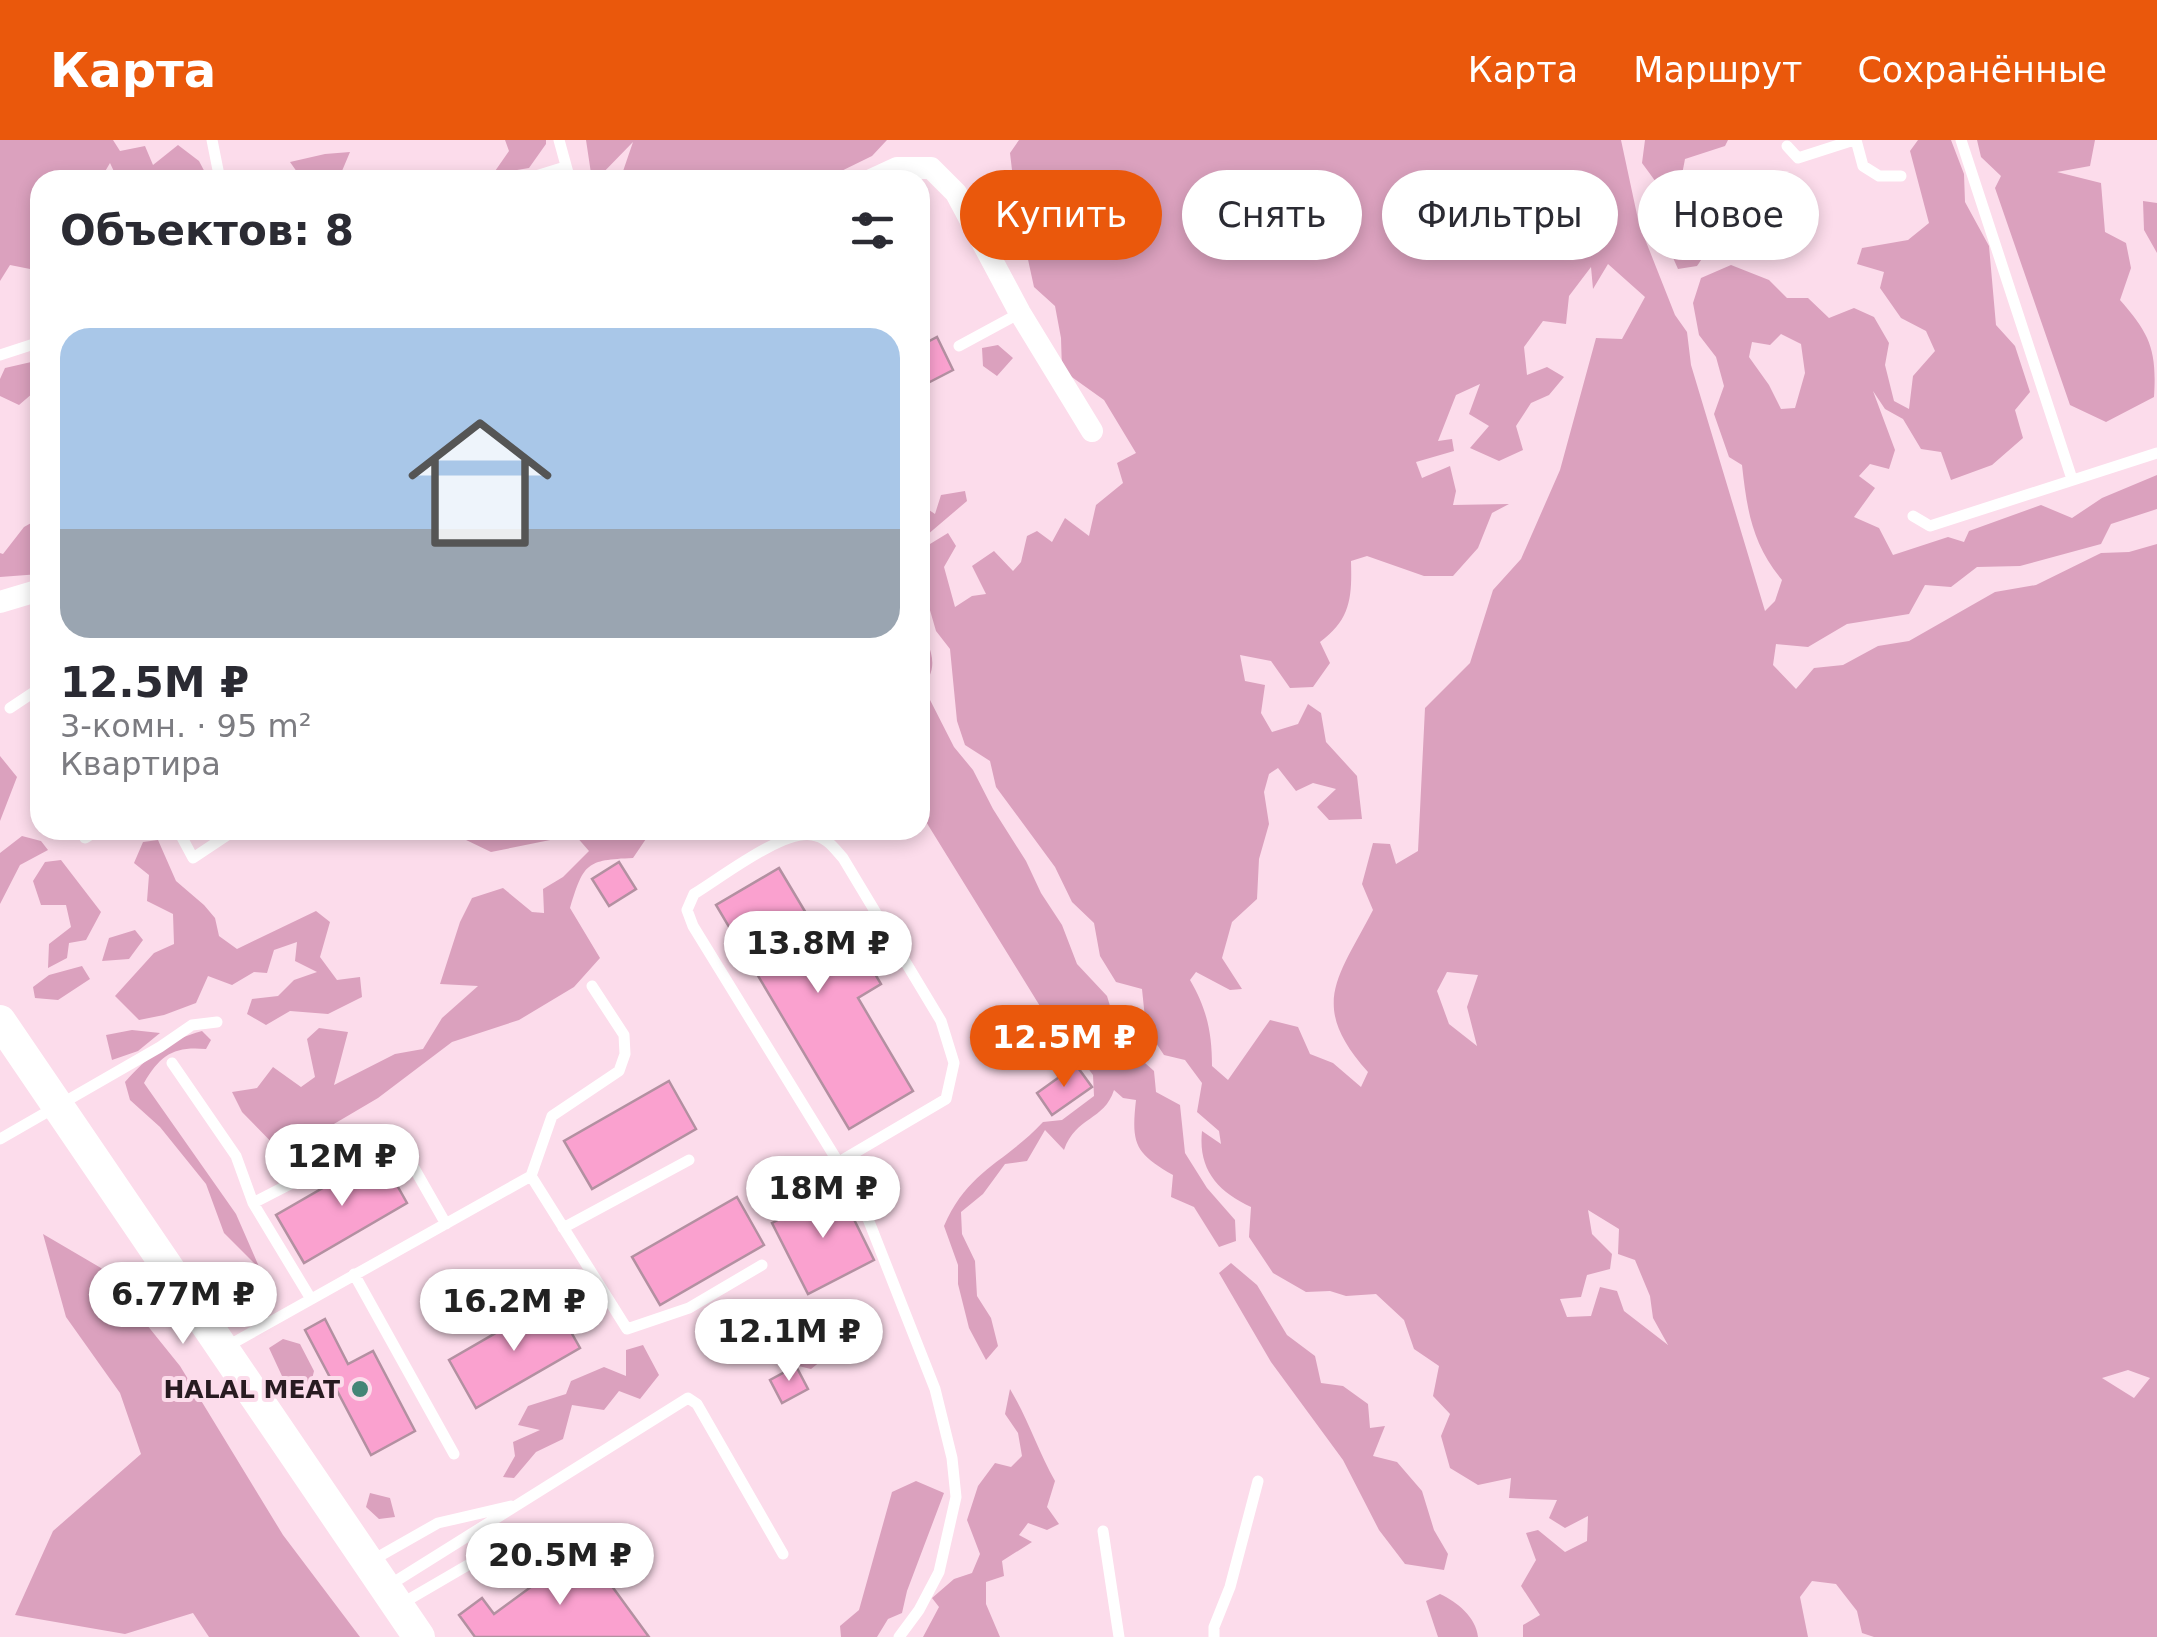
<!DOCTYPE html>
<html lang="ru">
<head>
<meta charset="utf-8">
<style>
	:root { --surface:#fff; --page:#f2f2f3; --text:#2b2b33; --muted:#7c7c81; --line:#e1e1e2; --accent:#ea580c }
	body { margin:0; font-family:"DejaVu Sans",sans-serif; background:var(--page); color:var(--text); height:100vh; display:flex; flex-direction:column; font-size:38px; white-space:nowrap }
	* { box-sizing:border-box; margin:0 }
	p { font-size:32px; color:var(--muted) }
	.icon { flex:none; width:55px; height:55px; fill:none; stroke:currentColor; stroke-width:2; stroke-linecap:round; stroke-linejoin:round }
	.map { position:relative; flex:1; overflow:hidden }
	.sheet { position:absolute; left:30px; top:30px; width:900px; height:670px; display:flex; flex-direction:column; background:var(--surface); border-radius:30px; box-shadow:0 5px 15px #0003 }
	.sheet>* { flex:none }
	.top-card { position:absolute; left:960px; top:30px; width:950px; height:90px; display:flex; gap:20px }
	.price { position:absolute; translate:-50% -85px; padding:0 22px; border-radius:35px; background:#fff; color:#222; font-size:32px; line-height:65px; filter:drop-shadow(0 2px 5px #0008) }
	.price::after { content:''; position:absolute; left:50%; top:60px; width:30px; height:22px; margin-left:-15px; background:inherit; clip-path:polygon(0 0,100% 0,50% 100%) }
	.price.current { background:var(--accent); color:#fff }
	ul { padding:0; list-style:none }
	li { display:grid; align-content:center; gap:20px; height:530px; padding:0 30px }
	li+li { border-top:2px solid var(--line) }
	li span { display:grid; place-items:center; height:310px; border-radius:30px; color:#555 }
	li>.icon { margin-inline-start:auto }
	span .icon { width:180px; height:180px; fill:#fffc; stroke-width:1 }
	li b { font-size:42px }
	h2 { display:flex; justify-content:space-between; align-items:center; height:120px; padding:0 30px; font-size:42px }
	.pill { padding:0 35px; border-radius:45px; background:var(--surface); box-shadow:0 5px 15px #0003; font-size:35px; line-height:90px }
	.pill.current { background:var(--accent); color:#fff }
	header { display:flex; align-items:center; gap:60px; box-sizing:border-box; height:140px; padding:0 50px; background:var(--accent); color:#fff }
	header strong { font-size:48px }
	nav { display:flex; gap:55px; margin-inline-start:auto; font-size:35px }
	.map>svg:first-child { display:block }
</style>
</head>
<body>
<header>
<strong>Карта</strong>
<nav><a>Карта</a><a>Маршрут</a><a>Сохранённые</a></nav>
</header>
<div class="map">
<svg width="2157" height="1497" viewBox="0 0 2157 1497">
	<rect width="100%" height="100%" fill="#fcdceb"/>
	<path fill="#dba1be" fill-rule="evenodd" d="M0,0h113l7,11 25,-5 8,19 25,-20 21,16 10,19h-91l-8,-17 -10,17h-60v91l-30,-6 -10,16z
		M505,0h41v4l-17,24 -36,6 16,-23z
		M586,0h301l-15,16 -49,24h-203l13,-38 -37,38h-4z
		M1019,0h602l18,84 36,91 12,17 4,33 74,246 10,-10 7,-21c-30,-36 -35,-70 -40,-115l-13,-8 -15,-43 10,-28 -8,-29 -17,-22 -6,-32 8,-25 30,-13 38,15 18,18h21l21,20 25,-10 20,9 15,26 -4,22 9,36 15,8 4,-33 22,-25 -9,-20 -25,-13 -21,-30 4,-16 -27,-8 5,-16 46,-8 21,-17 -19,-72 8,-11h33l13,34 1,28 24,44 7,79 19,21 15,46 -15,18 8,28 -31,27 -41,15 -10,-28 -20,-3 -18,-30 -18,-10 -12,-18 22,59 -6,19 -19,-5 -11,12 16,12 -21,29 25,11 14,27 55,-18 16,5 5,-11 72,-26 31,13 30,-20 55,-23v34l-46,15 -10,20 -81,22 -43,1 -26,20 -26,-2 -16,29 -62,10 -39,23 -32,-3 -3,21 23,24 18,-21 29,-3 35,-19 31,-5 86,-49 41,-7 65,-32 28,-1 28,-8v1093h-283l-12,-4 -5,-22 -21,-27 -24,-3 -12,16 8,40h-285v-12l17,-10 -19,-29 15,-26 -10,-27 12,-3 27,22 22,-11 1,-25 -23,12 -16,-10 8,-18 -48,-2 2,-20 -33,7 -28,-17 -9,-32 9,-22 -17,-18 6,-30 -25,-17 -10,-29 -28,-26 -30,2 -16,-5 -24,1 -33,-19 -24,-36 2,-30c-34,-16 -53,-38 -49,-76l19,13 -2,-13 -22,-19 5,-29 -17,-23 -21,-5 -18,-27 -4,-39 -26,-7 -16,-26 -6,-33 -22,-21 -17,-35 -59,-80 -6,-26 -25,-16 -8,-24 -7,-72 -14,-18 -11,-38 -2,-23 7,-26 18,-11 8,13 -12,21 11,40 17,-11 14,-2 -14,-28 22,-15 19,20 8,-9 6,-26 10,-5 15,11 13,-24 24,18 7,-31 27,-22 -6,-20 19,-10 -32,-53 -42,-30 -1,-32 -6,-32 -21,-19 -7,-32 34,-13 -3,-25 -19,-4 -30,15 -29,-7 3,-19 14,-18 17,3 -4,-34zM1608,124l37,33 -23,42 -26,-1 -36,132 -39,89 -28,31 -23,73 -45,45 -7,143 -22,13 -6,-20 -17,-1 -11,41 11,26c-35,68 -65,95 -5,162l-7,15 -28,-24 -23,-9 -12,-27 -28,-7 -42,60 -16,-14c0,-33 -5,-57 -22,-86l6,-8 34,18 12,-1 -20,-31 10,-36 25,-23 2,-40 10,-35 -5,-32 5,-18 9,-6 18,23 17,-8 23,6 -19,18 12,13 33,-1 -5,-43 -31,-34 -5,-29 -13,-9 -10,20 -26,8 -11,-19 4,-28 -20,-4 -5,-26 31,6 19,27 23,-1 17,-24 -10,-21c31,-23 32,-45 31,-81l16,-5 57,20h29l25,-28 14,-35 17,-9 -56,1 3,-14 -6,-25 -28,12 -6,-16 38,-11 -2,-12 -14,2 18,-46 24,-11 -11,30 20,12 -19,22 29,13 24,-11 -7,-24 15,-23 18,-8 15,-18 -17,-10 -20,8 -3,-28 19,-26 23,3 3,-28 22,-29 2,22zM1781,194l20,10 4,29 -10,35 -14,1 -12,-24 -20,-28 3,-15 18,3zM1447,832l31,3 -11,32 10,39 -28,-22 -12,-33zM1588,1070l31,19 -1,25 17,6 15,36 3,22 15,27 -44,-34 -7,-20 -17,-4 -9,29 -24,1 -7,-18 21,-2 6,-22 23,-6 2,-15 -20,-20zM2128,1230l22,8 -16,20 -32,-20z
		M1645,0h83l-3,6 -40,13 -5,26 27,5 15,32 -9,3 -22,-6 21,25 -15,22 -19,3 -23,-52 9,-24 -22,-30z
		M1977,0h118l-5,26 -33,6 44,11 4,49 21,11 5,25 -11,32c30,34 37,50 34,97l-48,25 -36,-17 -75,-217 6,-12 -20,-19z
		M350,12l-8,19 -40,8 -12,-17 35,-8z
		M2143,61l14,2v50l-13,-23z
		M998,205l15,13 -16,18 -14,-10 -1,-18z
		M40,220v27l-21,18 -19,-9v-17l5,-11z
		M965,351l2,10 -47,40v-37l15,10 6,-19z
		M40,378v56l-40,3v-24l3,1 21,-27z
		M920,498l7,3c8,20 8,32 -7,49z
		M920,550l8,6 26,51 19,23 20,39 33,52 15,32 21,32 15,39 30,32 3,10h4l1,53 5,10 16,-14 18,16 2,21 24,13 5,48 22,35 28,32 1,21 -17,6 -25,-40 -23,-10 2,-22c-38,-22 -42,-31 -37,-75l-13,-2 -9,-8c-10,31 -38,26 -50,60l-19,-20 -18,31 -22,3 -22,30 -22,18 1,22 13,27 2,35 14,22 7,28 -12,14 -17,-32 -11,-44v-19l-14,-39c24,-56 61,-63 99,-104l19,-2 32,-24 -1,-21 -24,-32 -5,2 -144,-233v-23l8,-2v-19l-8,-8z
		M0,616l17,21 -17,44z
		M468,690h184l-19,28c-47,2 -49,5 -63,50l30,50 -26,29 -55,33 -67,22 -74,56 -95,56 -41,-42 -10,-20 25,-4 16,-21 28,20 14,-10 -8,-38 12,-11 29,4 -14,53 61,-31 28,-5 19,-31 36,-32 -38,-2 20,-62 12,-24 31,-10 29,24 12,1 -1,-24 20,-12 26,-26 -14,-16 -84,17 -27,-13z
		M22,696l19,5 7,9 -28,15 -20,39v-51z
		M158,700l18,41 28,24 11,13 4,18 18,13 79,-38 14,11 -10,35 17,23 23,-3 2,20 -34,17 -38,-3 -24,14 -19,-11 5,-15 26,-3 16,-16 23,-8 -22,-11 2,-19 -23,8 -7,23 -13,-1 -22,13 -24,-9 -12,27 -32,12 -25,5 -24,-24 39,-43 20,-9 -1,-30 -26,-13 2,-26 -15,-12 9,-21z
		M61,720l40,52 -15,28 -17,3 -2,15 -19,10 1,-24 22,-17 -5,-22h-25l-8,-24 12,-19z
		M135,790l8,10 -14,19 -27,2 7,-23z
		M82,826l8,13 -32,21 -23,-2 -2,-11 16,-12z
		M132,890l28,3 -22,18 -26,9 -6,-25z
		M202,891l9,9 -5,9c-32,-3 -46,6 -62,34l92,131 24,55 -36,-36 -18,-49 -46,-57 -30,-27 -5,-18c23,-26 44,-42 77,-51z
		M43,1094l58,34 79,98 103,169 77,102h-151l-16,-24 -68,21 -110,-19 38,-84 88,-77 -21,-61 -54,-76z
		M1231,1123l26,22 30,50 28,21 6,27 22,3 25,18 2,24 15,-2 -12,30 24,6 25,29 12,39 14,24 -4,16 -39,-6 -26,-34 -36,-70 -72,-98 -52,-89z
		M773,1160l46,9 13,13 -10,13 4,22 -15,12 -21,-5 8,-20 -32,-14 -5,-19z
		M283,1199l17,5 14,27 -6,25 -20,-7 -19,-41z
		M643,1205l16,30 -19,24 -21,-8 -15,19 -32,-5 -9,34 -27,13 -22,26 -11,-1 12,-21 -2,-14 27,-12 -22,-5 10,-19 38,-12 5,-13 33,-14 22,9v-26z
		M1010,1249c18,30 28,62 45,92l-8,26 12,17 -12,6 -19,-7 -9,12 13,7 -30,19 2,15 -18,6v22l14,33h-77l16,-30 -7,-9 22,-19 18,-6 8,-19 -13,-34 11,-34 17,-23 16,4 11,-11 -4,-23 -13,-19z
		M916,1341l28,12 -37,98 -5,22 -14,6 -11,18h-36l-1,-11 19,-16 33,-118z
		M370,1353l20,5 5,19 -16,2 -13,-12z
		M1440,1454c17,8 36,23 38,43h-40l-12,-36z"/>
	<path fill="#faa1cf" stroke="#b390a1" stroke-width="2.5" d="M937,197l16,33 -33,17v-41z
		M619,722l17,27 -27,17 -17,-27z
		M779,728l49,82 24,-15 29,49 -23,14 55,93 -64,38 -133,-224z
		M1076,925l16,22 -40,28 -15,-22z
		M669,941l27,48 -104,60 -28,-48z
		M380,1015l27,48 -103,60 -28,-48z
		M839,1049l35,71 -66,34 -36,-71z
		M737,1057l27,48 -104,60 -28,-48z
		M553,1160l27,48 -104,60 -27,-48z
		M325,1179l23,45 25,-13 42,80 -44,24 -66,-125z
		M796,1226l12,23 -26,14 -12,-23z
		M584,1408l65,89h-174l-16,-22 23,-17 12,16z"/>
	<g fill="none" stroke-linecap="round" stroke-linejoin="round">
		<path stroke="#fff" stroke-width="11" d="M212,0l8,40
			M559,0l11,40
			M1856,0l7,26 16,10h22
			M1961,0l111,339
			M1787,6l11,12 56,-18
			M523,40l42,-13
			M959,206l61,-33
			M0,215l40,-13
			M1913,376l17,10 227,-73
			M10,568l30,-20
			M178,690l15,28 42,-28
			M85,698l13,-8
			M172,923l64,93 17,47 58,96
			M0,999l160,-92 32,-22 25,-3
			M839,1022l107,-63 8,-36 -13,-42 -98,-163c-9,-10 -16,-21 -31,-23 -30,-5 -90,42 -118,59l-7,16 6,16 166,270 76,193 17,69 4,39 -17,75 -20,38 -20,27
			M531,1036l96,153 62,-21 73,-43
			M253,1063l140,-72 53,93
			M563,1088l126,-68
			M354,1134l100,180
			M226,1207l305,-171 21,-60 67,-45 6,-17 -1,-19 -32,-49
			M1103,1391l16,106
			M371,1421l67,-38 73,-17
			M388,1446l300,-188 9,6 86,150
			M401,1464l115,-67
			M1214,1497v-10l16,-40 28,-106"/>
		<path stroke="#fff" stroke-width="22" d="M871,40l26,-12h34l25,25 64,120 72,118
			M0,462l40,-12"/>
		<path stroke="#fff" stroke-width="32" d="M0,881l419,616"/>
	</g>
	<circle fill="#448576" stroke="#fcdceb" stroke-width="4" cx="360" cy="1249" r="10"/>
	<g text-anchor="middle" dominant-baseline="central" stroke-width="8" stroke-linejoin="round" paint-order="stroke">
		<g font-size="25" font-weight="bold" fill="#281b21" stroke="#fcdceb" text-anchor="end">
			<text x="340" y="1249">HALAL MEAT</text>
		</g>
	</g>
</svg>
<b class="price" style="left:818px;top:856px">13.8M ₽</b>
<b class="price current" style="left:1064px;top:950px">12.5M ₽</b>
<b class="price" style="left:342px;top:1069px">12M ₽</b>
<b class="price" style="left:823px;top:1101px">18M ₽</b>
<b class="price" style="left:183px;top:1207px">6.77M ₽</b>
<b class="price" style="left:514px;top:1214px">16.2M ₽</b>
<b class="price" style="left:789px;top:1244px">12.1M ₽</b>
<b class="price" style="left:560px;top:1468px">20.5M ₽</b>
<div class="top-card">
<a class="pill current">Купить</a>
<a class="pill">Снять</a>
<a class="pill">Фильтры</a>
<a class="pill">Новое</a>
</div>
<section class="sheet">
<h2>Объектов: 8<svg class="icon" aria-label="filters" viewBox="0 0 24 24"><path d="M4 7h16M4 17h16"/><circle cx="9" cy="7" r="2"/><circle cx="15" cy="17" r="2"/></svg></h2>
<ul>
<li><span style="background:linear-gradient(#a9c7e8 65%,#9aa5b1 0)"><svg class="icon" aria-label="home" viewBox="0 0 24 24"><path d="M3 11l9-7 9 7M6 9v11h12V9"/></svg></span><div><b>12.5M ₽</b><p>3-комн. · 95 m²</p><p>Квартира</p></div></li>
</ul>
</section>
</div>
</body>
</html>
